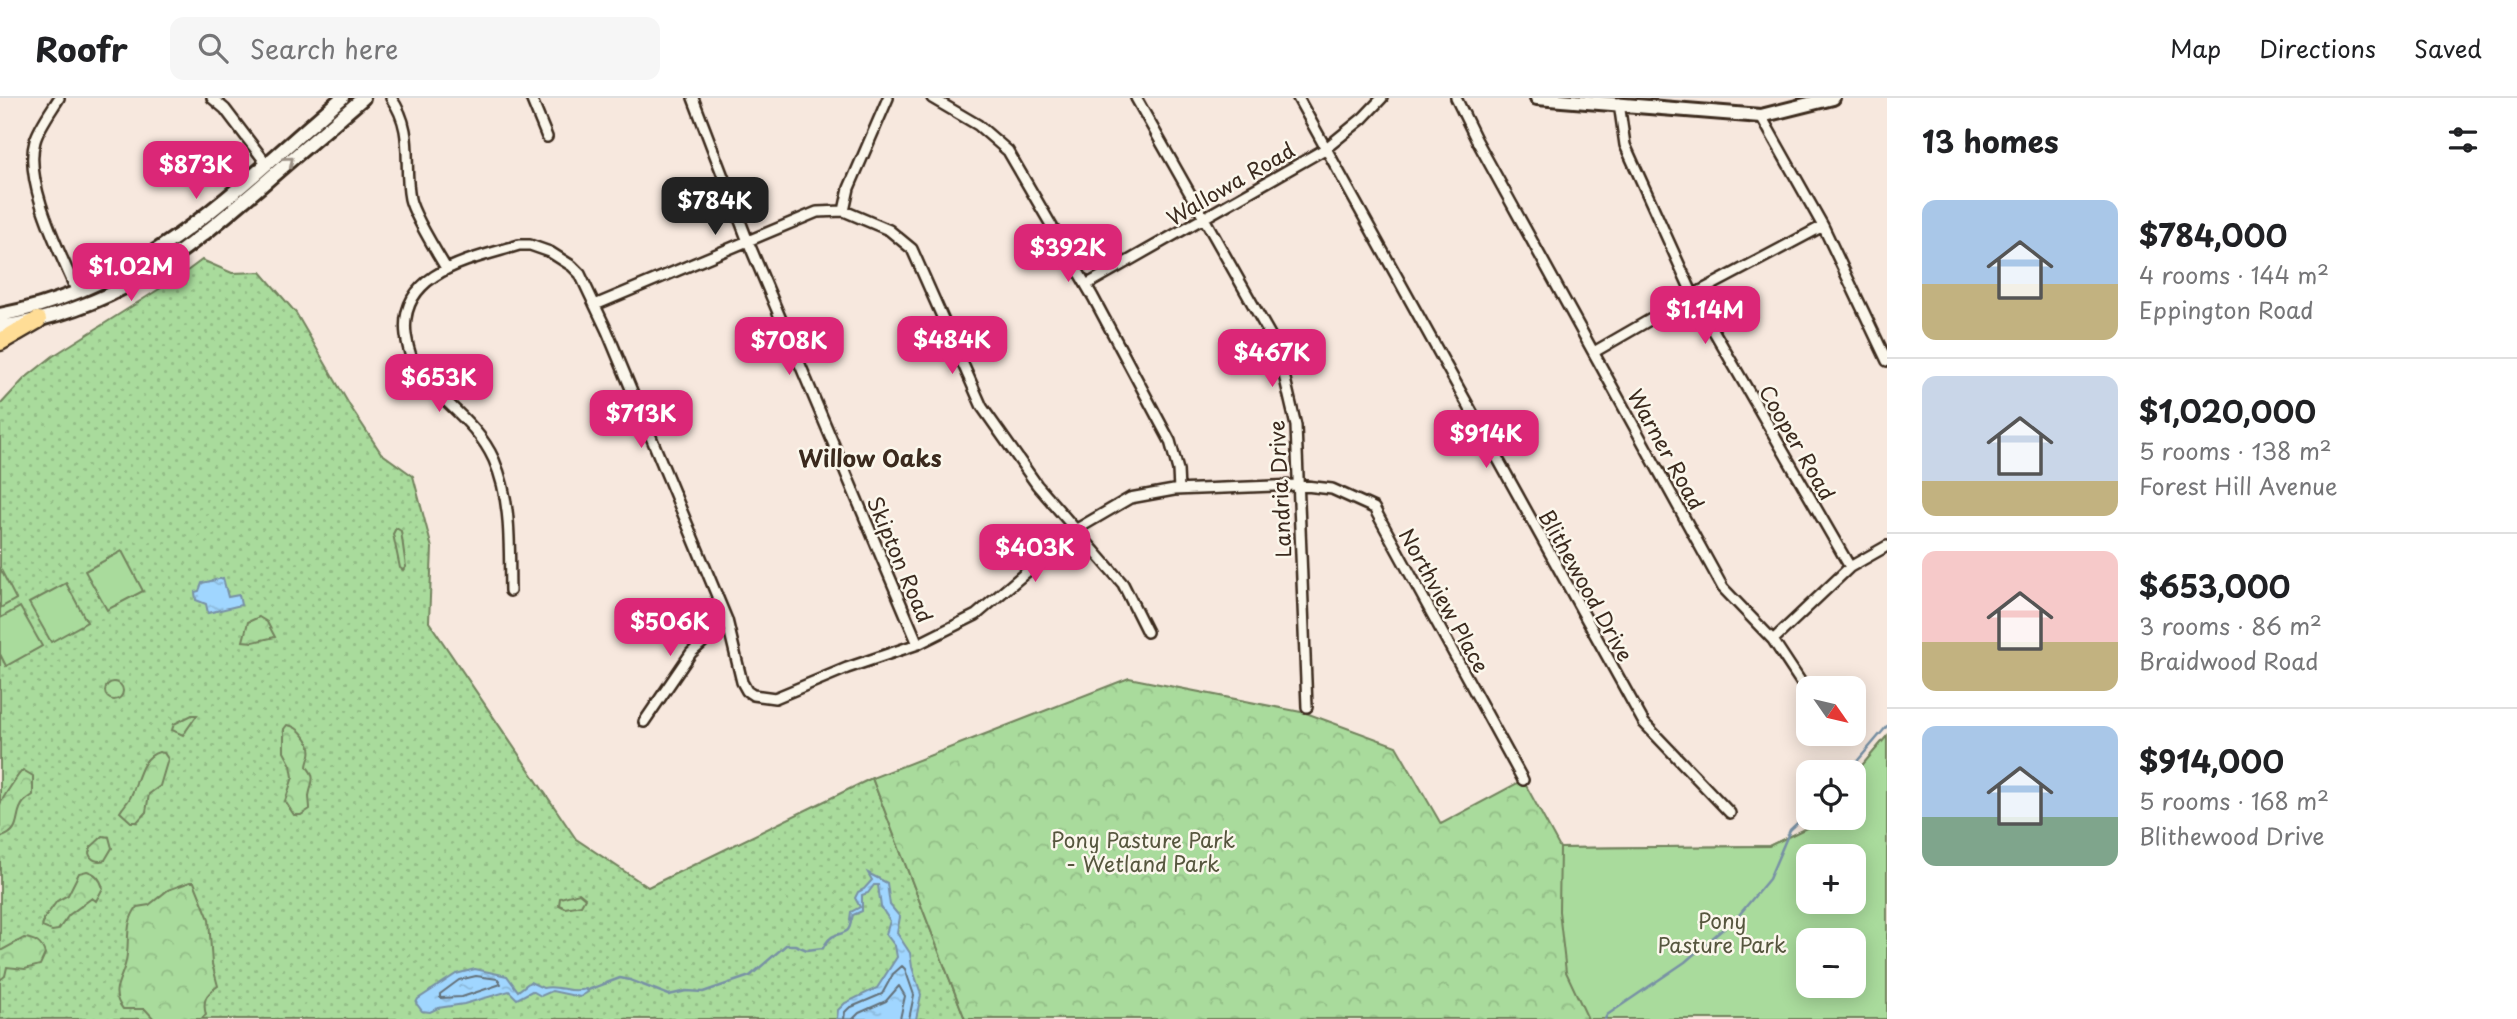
<!DOCTYPE html>
<html lang="en">
<head>
<meta charset="utf-8">
<style>
	:root { --surface:#fff; --page:#f6f6f6; --text:#202124; --muted:#757577; --line:#e0e0e0; --accent:#db2777 }
	body { margin:0; font-family:"Playpen Sans",sans-serif; background:var(--page); color:var(--text); height:100vh; display:flex; flex-direction:column; font-size:26px; white-space:nowrap }
	* { box-sizing:border-box; margin:0 }
	p { font-size:23px; color:var(--muted) }
	.icon { flex:none; width:38px; height:38px; fill:none; stroke:currentColor; stroke-width:2; stroke-linecap:round; stroke-linejoin:round }
	.map { position:relative; flex:1; overflow:hidden }
	.details { display:flex; flex-direction:column; background:var(--surface); width:630px }
	.details>* { flex:none }
	.needle { width:46px; rotate:124deg }
	.buttons { position:absolute; left:1796px; top:578px; display:grid; gap:14px }
	.buttons a { display:grid; place-items:center; width:70px; height:70px; border-radius:14px; background:var(--surface); box-shadow:0 4px 18px #0003; font-size:35px }
	.price { position:absolute; translate:-50% -60px; padding:0 16px; border-radius:14px; background:var(--accent); color:#fff; font-size:23px; line-height:46px; filter:drop-shadow(0 2px 4px #0008) }
	.price::after { content:''; position:absolute; left:50%; top:42px; width:21px; height:16px; margin-left:-10px; background:inherit; clip-path:polygon(0 0,100% 0,50% 100%) }
	.price.selected { background:#222; color:#fff }
	ul { padding:0; list-style:none }
	li { display:flex; align-items:center; gap:21px; height:175px; padding:0 35px }
	li+li { border-top:2px solid var(--line) }
	li span { display:grid; place-items:center; flex:none; width:196px; height:140px; border-radius:14px; color:#555 }
	li>.icon { margin-inline-start:auto }
	span .icon { width:84px; height:84px; fill:#fffc; stroke-width:1 }
	li b { font-size:30px }
	h2 { display:flex; justify-content:space-between; align-items:center; height:84px; padding:0 35px; font-size:30px }
	header { display:flex; align-items:center; gap:42px; box-sizing:border-box; height:98px; padding:0 35px; background:var(--surface); border-bottom:2px solid var(--line) }
	header strong { font-size:33px }
	nav { display:flex; gap:38px; margin-inline-start:auto; font-size:24px }
	.search { width:490px; height:63px; background:var(--page); display:flex; align-items:center; gap:18px; box-sizing:border-box; padding:0 24px; border-radius:14px; color:var(--muted); font-size:26px }
	main { display:flex; flex:1; min-height:0 }
	.map>svg:first-child { display:block }
</style>
</head>
<body>
<header>
<strong>Roofr</strong>
<div class="search"><svg class="icon" aria-label="search" viewBox="0 0 24 24"><circle cx="10" cy="10" r="6"/><path d="M15 15l6 6"/></svg>Search here</div>
<nav><a>Map</a><a>Directions</a><a>Saved</a></nav>
</header>
<main>
<div class="map">
<svg width="1887" height="921" viewBox="0 0 1887 921">
	<defs>
		<pattern id="grass-dots" width="8" height="8" patternUnits="userSpaceOnUse" patternTransform="scale(1.75)"><rect width="8" height="8" fill="#a9db9c"/><path d="M2 2h.1M6 6h.1" fill="none" stroke="#92bc86" stroke-width="1.8" stroke-linecap="round"/></pattern>
		<pattern id="forest-crowns" width="20" height="18" patternUnits="userSpaceOnUse" patternTransform="scale(1.75)"><rect width="20" height="18" fill="#a9db9c"/><path d="M2 6a3 3 0 1 1 6 0M12 15a3 3 0 1 1 6 0" fill="none" stroke="#92bc86"/></pattern>
		<pattern id="water-ripples" width="26" height="14" patternUnits="userSpaceOnUse" patternTransform="scale(1.75)"><rect width="26" height="14" fill="#a0d6ff"/><path d="M2 4q2-2 4 0t4 0M15 11q2-2 4 0t4 0" fill="none" stroke="#8bb8da"/></pattern>
	</defs>
	<rect width="100%" height="100%" fill="#f7e8de"/>
	<filter id="ink" filterUnits="userSpaceOnUse"><feTurbulence type="fractalNoise" baseFrequency=".0143" numOctaves="2"/><feDisplacementMap in="SourceGraphic" scale="14" xChannelSelector="R" yChannelSelector="G"/><feConvolveMatrix kernelMatrix="1 2 1 2 8 2 1 2 1" color-interpolation-filters="sRGB"/></filter>
	<g filter="url(#ink)">
		<path fill="url(#grass-dots)" stroke="#72825d" stroke-width="2" d="M202,162l30,13 29,-1 35,41 54,93 31,47 32,23 19,72 -3,74 147,217 72,48 224,-109 93,241h-965v-614l24,-26 29,-23 130,-82z"/>
		<path fill="url(#forest-crowns)" stroke="#72825d" stroke-width="2" fill-rule="evenodd" d="M396,430l5,3 5,36 -3,3 -3,-2 -7,-34z
			M259,519l8,5 8,15 -22,5 -10,-1 5,-19z
			M1129,580l177,35 90,33 45,78 82,-44 37,68 209,-2 44,-21 6,-8h34v-41l34,-40v283h-922l-93,-241zM1808,758h45v45h-45zM1808,842h45v45h-45z
			M105 593a9 9 0 1 1 18 0a9 9 0 1 1-18 0Z
			M192,617h5l-14,20 -11,-5 2,-6z
			M287,627c12,1 26,18 23,30 -1,4 -3,8 -3,12 10,11 4,16 2,29 0,4 1,8 1,13l-9,6h-7l-9,-14 8,-24 -2,-12 -7,-13v-23z
			M159,654l5,1 4,6 -8,27 -11,8 -3,18 -9,10h-6l-11,-10c3,-5 7,-9 10,-14 8,-15 10,-41 29,-46z
			M23,672l10,6v19c-3,2 -6,4 -9,7 -11,12 -1,28 -22,35l-2,-2c0,-9 0,-22 0,-30 1,-5 19,-32 23,-35z
			M103,738l6,1 3,11 -7,12c-7,2 -14,1 -16,-7l2,-6z
			M87,773c9,2 14,10 16,17l-7,13 -4,-3 -23,17 -11,15 -6,1 -10,-4 2,-8 13,-18 11,-6 11,-22z
			M190,784h4l15,37 3,45 6,22c-12,8 -16,14 -12,29l-5,4h-47l-9,-10h-22c-5,-6 -8,-12 -6,-21 2,-9 7,-17 9,-27 4,-19 -2,-37 11,-54l12,-2 19,-15z
			M579,795l6,5 -4,7 -16,3 -6,-3 1,-7z
			M24,840c11,1 18,5 21,16l-5,11 -15,4 -18,-2 -2,9 -5,4v-29z"/>
		<path fill="#a9db9c" stroke="#72825d" stroke-width="2" fill-rule="evenodd" d="M122,453l21,40 -36,19 -22,-39z
			M0,470l16,31 -16,9z
			M66,485l21,39 -36,20 -22,-39z
			M20,509l22,39 -36,20 -6,-12v-36z
			M1887,638v283h-299l-22,-47 -7,-61 1,-63 209,-2 44,-21 6,-8h34v-41zM1808,758h45v45h-45zM1808,842h45v45h-45z"/>
		<path fill="url(#water-ripples)" stroke="#7891a5" stroke-width="2" d="M223,480l5,19 11,-2 2,10 -33,8 -2,-9 -10,-4 -1,-8 4,-1 3,-8z
			M868,775l19,10 3,22 10,12 -3,16 13,20 2,14 8,24 1,4 -5,24h-79l1,-9 7,-7 32,-15 20,-31 -2,-11 -9,-12 4,-13 -9,-14 -3,-22h-4l-6,8 -6,2v16l-9,4 -1,4h-2l1,-7 9,-5 -5,-9 3,-6 6,-3 8,-9z
			M475,871l32,7 11,15 12,-9 13,6c15,-4 27,6 43,1l2,3 -8,5 -28,-6 -11,5 -9,-5 -15,8 -8,-8 -45,13 -26,4 -8,4 -8,-1 -6,-8 2,-4 38,-25z"/>
		<g fill="none" stroke-linecap="round" stroke-linejoin="round">
			<path stroke="#636f78" stroke-width="2" d="M476,878l22,3 3,5 -39,13 -22,1v-4l19,-14z
				M844,921l1,-7 4,-4 33,-14 11,-20 9,-8 3,3 9,26 -5,24
				M853,921l6,-6 27,-12 13,-15 6,10 -5,23"/>
			<path stroke="#7891a5" stroke-width="2.5" d="M1848,674l39,-46
				M588,892l32,-12 10,2 39,15 17,-4 17,1 47,-16 36,-31h9l12,5 16,-2c3,-5 6,-11 13,-13 10,-3 14,-3 15,-15
				M1605,921l2,-4 78,-53 54,-47 30,-36 21,-49 18,-17"/>
			<defs>
				<path id="street" d="M59,0c-8,13 -20,29 -24,43 -12,41 26,113 42,151
					M212,0l13,11 41,54
					M391,0c24,33 12,65 19,101 3,15 27,54 36,69
					M531,0l16,39
					M693,0l54,141 171,405
					M932,0l46,27 30,26 85,146 77,144 8,29 1,20
					M1136,0l142,251 18,77 11,281
					M1298,0l346,625 86,90
					M1456,0l20,41 247,449 50,52 35,53
					M1619,5l6,42 68,150 157,272
					M1761,18l62,110 64,135
					M844,113l5,-23 39,-90
					M1086,187l239,-136 38,-31 19,-20
					M595,207l222,-93 27,-1 45,19 23,19 70,158 55,78 86,99 24,48
					M1594,254l99,-57 130,-69
					M510,493c-1,-43 2,-90 -16,-131 -16,-36 -49,-56 -73,-85 -9,-11 -13,-26 -15,-40 -8,-64 68,-76 113,-90h11l20,7 22,14 8,8 27,57 120,289 15,62 5,9 6,4 22,3 72,-30 71,-24 58,-29 101,-86 53,-31 44,-8 123,-5 35,4 42,19 149,272
					M1773,542l77,-73 37,-21
					M644,624l47,-69 36,-33"/>
				<path id="secondary" d="M1537,0l224,18 72,-18
					M0,217c146,-28 234,-125 342,-217
					M0,229c115,-17 177,-69 262,-142 34,-30 68,-58 101,-87"/>
				<path id="highway" d="M0,244l38,-22"/>
			</defs>
			<use href="#street" stroke="#3b2a1e" stroke-width="14"/>
			<use href="#secondary" stroke="#3b2a1e" stroke-width="18"/>
			<use href="#highway" stroke="#3b2a1e" stroke-width="21"/>
			<use href="#street" stroke="#fbf7ec" stroke-width="9"/>
			<use href="#secondary" stroke="#fbf7ec" stroke-width="12"/>
			<use href="#highway" stroke="#ffdd96" stroke-width="16"/>
		</g>
		<defs><path id="oneway-chevron" d="M-2-3.5L2.5 0L-2 3.5" fill="none" stroke-width="1.6" stroke-linecap="round" stroke-linejoin="round" transform="scale(1.75)"/></defs>
		<use stroke="#9b9085" href="#oneway-chevron" transform="translate(289 63) rotate(-40)"/>
	</g>
	<g text-anchor="middle" dominant-baseline="central" stroke-width="5" stroke-linejoin="round" paint-order="stroke">
		<g font-size="21" fill="#3b2a1e" stroke="#fbf7ec">
			<text transform="translate(1230 85) rotate(-30)">Wallowa Road</text>
			<text transform="translate(1798 344) rotate(60)">Cooper Road</text>
			<text transform="translate(1667 351) rotate(61)">Warner Road</text>
			<text transform="translate(1279 391) rotate(-93)">Landria Drive</text>
			<text transform="translate(901 461) rotate(67)">Skipton Road</text>
			<text transform="translate(1587 487) rotate(61)">Blithewood Drive</text>
			<text transform="translate(1445 502) rotate(61)">Northview Place</text>
		</g>
		<g font-size="21" fill="#56563e" stroke="#fbf7ec">
			<text x="1143" y="741">Pony Pasture Park<tspan x="1143" dy="24">- Wetland Park</tspan></text>
			<text x="1722" y="822">Pony<tspan x="1722" dy="24">Pasture Park</tspan></text>
		</g>
		<g font-size="23" font-weight="bold" fill="#3b2a1e" stroke="#fbf7ec">
			<text x="870" y="359">Willow Oaks</text>
		</g>
	</g>
</svg>
<div class="buttons">
<a><svg class="needle" viewBox="-14 -14 28 28"><path d="M0-13l5 13h-10z" fill="#e53935"/><path d="M0 13l5-13h-10z" fill="#757577"/></svg></a>
<a><svg class="icon" aria-label="locate" viewBox="0 0 24 24"><circle cx="12" cy="12" r="6"/><path d="M12 2v4M12 18v4M2 12h4M18 12h4"/></svg></a>
<a>+</a>
<a>−</a>
</div>
<b class="price" style="left:196px;top:103px">$873K</b>
<b class="price selected" style="left:715px;top:139px">$784K</b>
<b class="price" style="left:1068px;top:186px">$392K</b>
<b class="price" style="left:131px;top:205px">$1.02M</b>
<b class="price" style="left:1705px;top:248px">$1.14M</b>
<b class="price" style="left:952px;top:278px">$484K</b>
<b class="price" style="left:789px;top:279px">$708K</b>
<b class="price" style="left:1272px;top:291px">$467K</b>
<b class="price" style="left:439px;top:316px">$653K</b>
<b class="price" style="left:641px;top:352px">$713K</b>
<b class="price" style="left:1486px;top:372px">$914K</b>
<b class="price" style="left:1035px;top:486px">$403K</b>
<b class="price" style="left:670px;top:560px">$506K</b>
</div>
<section class="details">
<h2>13 homes<svg class="icon" aria-label="filters" viewBox="0 0 24 24"><path d="M4 7h16M4 17h16"/><circle cx="9" cy="7" r="2"/><circle cx="15" cy="17" r="2"/></svg></h2>
<ul>
<li><span style="background:linear-gradient(#a9c7e8 60%,#c2b280 0)"><svg class="icon" aria-label="home" viewBox="0 0 24 24"><path d="M3 11l9-7 9 7M6 9v11h12V9"/></svg></span><div><b>$784,000</b><p>4 rooms · 144 m²</p><p>Eppington Road</p></div></li>
<li><span style="background:linear-gradient(#c9d6e8 75%,#c2b280 0)"><svg class="icon" aria-label="home" viewBox="0 0 24 24"><path d="M3 11l9-7 9 7M6 9v11h12V9"/></svg></span><div><b>$1,020,000</b><p>5 rooms · 138 m²</p><p>Forest Hill Avenue</p></div></li>
<li><span style="background:linear-gradient(#f6c9c9 65%,#c2b280 0)"><svg class="icon" aria-label="home" viewBox="0 0 24 24"><path d="M3 11l9-7 9 7M6 9v11h12V9"/></svg></span><div><b>$653,000</b><p>3 rooms · 86 m²</p><p>Braidwood Road</p></div></li>
<li><span style="background:linear-gradient(#a9c7e8 65%,#7fa58c 0)"><svg class="icon" aria-label="home" viewBox="0 0 24 24"><path d="M3 11l9-7 9 7M6 9v11h12V9"/></svg></span><div><b>$914,000</b><p>5 rooms · 168 m²</p><p>Blithewood Drive</p></div></li>
</ul>
</section>
</main>
</body>
</html>
